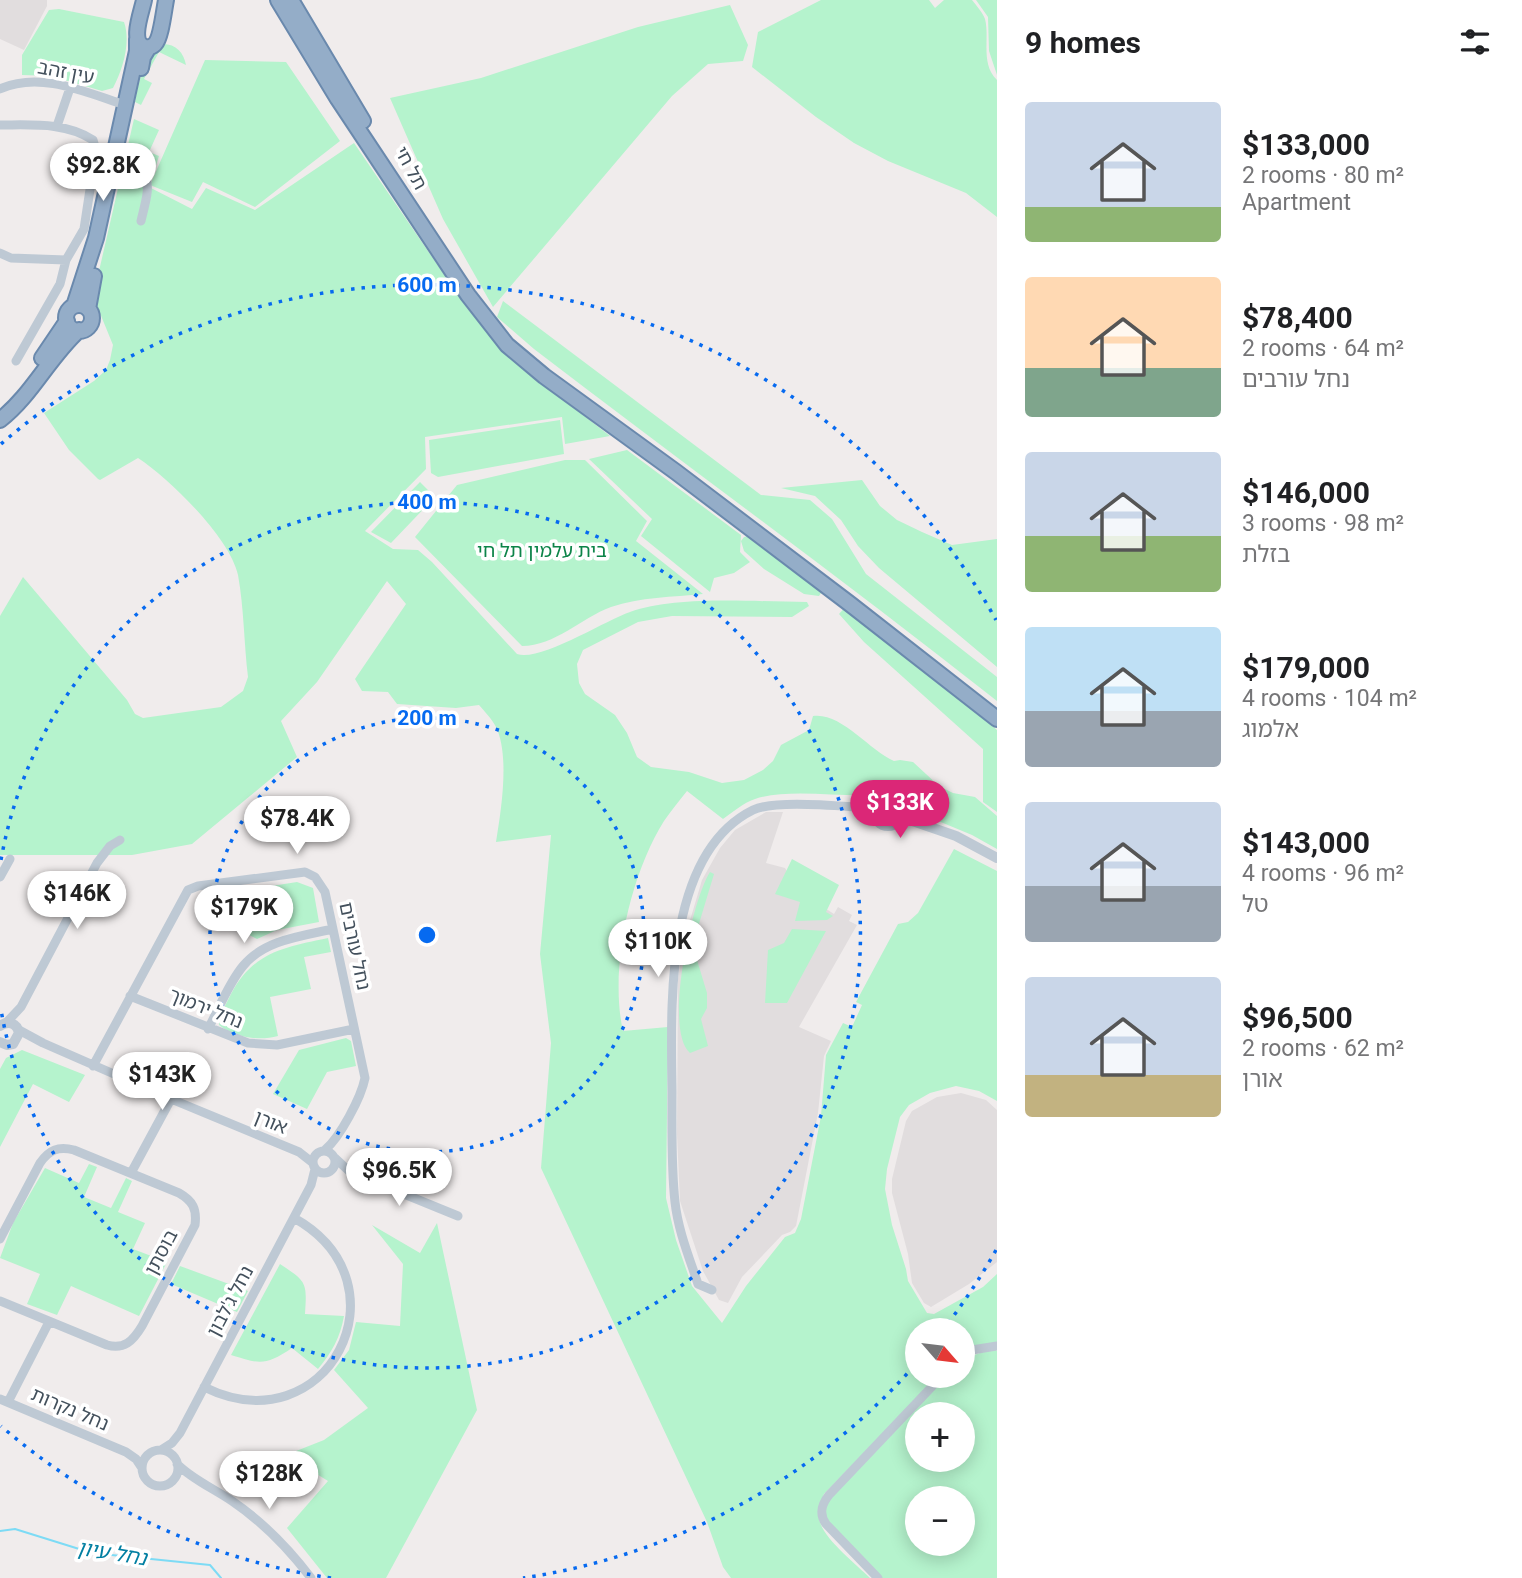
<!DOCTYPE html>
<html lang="en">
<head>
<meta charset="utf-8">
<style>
	:root { --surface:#fff; --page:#f6f6f6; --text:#202124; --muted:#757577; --accent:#db2777 }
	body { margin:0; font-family:Roboto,"Noto Sans Hebrew",sans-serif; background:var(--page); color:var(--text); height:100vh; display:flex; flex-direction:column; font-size:26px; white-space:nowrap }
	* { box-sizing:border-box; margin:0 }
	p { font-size:23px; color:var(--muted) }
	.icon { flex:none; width:38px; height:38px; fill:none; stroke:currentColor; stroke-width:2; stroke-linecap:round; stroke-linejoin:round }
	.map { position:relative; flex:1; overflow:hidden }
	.panel { display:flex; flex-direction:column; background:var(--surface); width:525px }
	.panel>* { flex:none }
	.needle { width:46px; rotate:118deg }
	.fabs { position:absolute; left:905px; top:1318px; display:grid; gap:14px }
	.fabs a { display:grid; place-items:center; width:70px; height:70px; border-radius:50%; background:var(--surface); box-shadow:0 4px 18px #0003; font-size:35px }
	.price { position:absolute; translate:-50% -60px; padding:0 16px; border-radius:24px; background:#fff; color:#222; font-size:23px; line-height:46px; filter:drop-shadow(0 2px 4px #0008) }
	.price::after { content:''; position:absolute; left:50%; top:42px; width:21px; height:16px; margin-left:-10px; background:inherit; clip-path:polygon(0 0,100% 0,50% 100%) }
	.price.on { background:var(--accent); color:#fff }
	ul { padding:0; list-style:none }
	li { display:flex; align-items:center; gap:21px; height:175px; padding:0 28px }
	li span { display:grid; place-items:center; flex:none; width:196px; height:140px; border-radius:7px; color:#555 }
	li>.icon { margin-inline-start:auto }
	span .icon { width:84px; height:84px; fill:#fffc; stroke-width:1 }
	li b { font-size:30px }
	h2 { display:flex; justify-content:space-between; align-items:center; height:84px; padding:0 28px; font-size:30px }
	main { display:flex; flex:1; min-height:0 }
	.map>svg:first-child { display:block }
</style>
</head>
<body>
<main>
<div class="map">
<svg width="997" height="1578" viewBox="0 0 997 1578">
	<rect width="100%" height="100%" fill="#f0ecec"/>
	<path fill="#e1ddde" d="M0,0h47v6l-23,44 -24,-11z
		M766,812h17l-17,51 19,5 15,24 34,22 4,-7 14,8 -3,6 8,4 -58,102 32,14 -7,15 -6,57 -22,113 -6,6 -8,3 -40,42 -14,26 -9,-3 -16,-29 -23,-70 -3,-67 1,-155 5,-35 19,-64 18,-32 15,-18z
		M961,1093l25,7 11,10v152l-28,22 -38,23 -7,-4 -12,-20 -4,-29 -16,-61v-14l14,-58 6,-10 25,-14z"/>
	<path fill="#b5f3cd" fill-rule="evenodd" d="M821,0h108l6,8 9,-8h28c4,5 11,13 13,19 5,19 -5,45 12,61v137l-31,-24 -78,-32 -34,-18 -38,-26 -64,-50 6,-35z
		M976,0h21v75l-8,-24 -1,-34z
		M730,5l18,40 -5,16 -35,3 -36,32 -179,211 -50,-88 -53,-121 91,-20 157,-51z
		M59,9l65,13c7,20 -1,47 -11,66l-11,3 -51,-15 -29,-1v-20l27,-45z
		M163,44c13,0 21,9 23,21l-27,-13 -15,27 8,4 -11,22 -6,-3c4,-21 9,-46 28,-58z
		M205,60l81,2 54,79 -85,66 -52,-25 -11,20 -42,-17z
		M134,119l25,11 -10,22 10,4 -10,31 43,22 14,-21 49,22 99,-67 113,165 43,50 100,78 -45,8 -3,-27 -137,20 1,32 -61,62 28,18 25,1 14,12 85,92c23,8 87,-33 113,-42 47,-17 126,-10 177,-10l2,4 -17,11 -120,-1 -34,6 -55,28 -6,14 2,19 6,11 30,21 12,18 10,24 14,10 38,5 33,11 22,-3 19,-10 10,-9 8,-16 28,-15 4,-14c28,-4 56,34 81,45l6,-1 13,2 26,24 14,7 22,4 22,19v33l-25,-14 -65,-27 -22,-14c-40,5 -93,-7 -130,5 -12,4 -22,13 -32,20l-36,-28c-8,10 -16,20 -23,30 -34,54 -55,148 -41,210l45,-4 -2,171 10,42 16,46 30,37 24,-37 39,-49 10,-4 6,-14 20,-103 5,-61 17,-32 9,4 10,-22 -6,-3 42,-78 10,-2 10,-9 36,-64 43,22v230l-18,-10 -23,-5 -26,7 -21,12 -9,12 -13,52 -2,20 7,36 14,44 2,12 19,32 7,1 49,-27 14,-13v68l-34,9 -1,-21h-45v46h21l-114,118c-4,10 -8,18 -4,28 5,18 37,43 50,56h-139l-8,-11 -16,-45 -166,-354 10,-125 -11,-89 11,-119 -55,7c5,-31 14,-86 0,-115 -4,-8 -12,-16 -17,-22l-23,3 -59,-4 -9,-12 -26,-1 -7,-12 51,-75 -19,-23 -70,101 -36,39 16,36 -105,87 -60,11h-132v-239l23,-39 104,123 8,14 8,4 78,-11 22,-16 5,-14c-4,-33 -4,-69 -10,-102 -8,-37 -68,-96 -100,-117l-38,22 -2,-1 -29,-29 -25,-37 50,-32 12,-11 4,-10 3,-15 -18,-44 4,-30z
		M503,301l258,194 49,5 22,19 34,55 131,103v24c-152,-120 -309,-234 -463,-352l-37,-32z
		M560,420l4,34 -126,23 -7,-4 -2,-33z
		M627,450l114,85 -1,17 10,10 -16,11 -20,5 -4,14 -69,-56 11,-17 -63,-60z
		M565,460h20l62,61 -11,20 67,53c-30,3 -63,3 -92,13 -30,11 -56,39 -89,39l-107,-109 42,-52z
		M862,480l18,26 17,14 25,12 30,13 45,-6v128l-118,-99 -21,-22 -17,-26 -26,-24 -34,-8z
		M420,482l15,15 -44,46 -20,-11z
		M749,536l74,54 -4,6 -15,-2 -40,-25 -20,-18 -3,-10 3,-4z
		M847,605l88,70 62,55v82l-14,-10v-53l-119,-107 -25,-28z
		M792,859l47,26 -13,27 7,4 -6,4 -32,1 5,-19 -25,-8z
		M710,872l4,2 -16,53 -1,33 10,33v15l-6,11 7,27 -18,7c-27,-23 2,-153 20,-181z
		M297,882l16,6 6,34 -42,8 -20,9 -39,-20 16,-27z
		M792,929l34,2 -39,72h-22l3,-53 16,-7z
		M328,938l3,14 -27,5 7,32 -41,8 8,39c-19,5 -42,2 -59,-11 1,-11 7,-21 12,-31 22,-42 54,-47 97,-56z
		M346,1038l5,3 5,25 -29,6 -20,37 -34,-15 26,-44z
		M22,1050l63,25 -16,27 -36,-18 -33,63v-78l6,-11z
		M89,1164l8,3 -13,30 27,11 15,-30 6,3 -14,31 27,11 -12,26 34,13 -28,54 -68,-30 -14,29 -30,-11 13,-30 -40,-16 13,-35 32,-55 34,15z
		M437,1223l40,187 -91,168h-59l-40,-50 41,-47 -42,-26 38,-15 44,-32 -34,-38 15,-20 7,-28 44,4 3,-62 -31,-39 48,28z
		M280,1264c27,18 27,18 25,50l39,2c-4,22 -12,36 -26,53l-26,-21c-27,18 -32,16 -61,7z
		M180,1266l68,25 -11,21 -66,-28z
		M994,1348l3,3v227h-116l-56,-60 2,-17 118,-125h17l1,-17zM917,1414h45v46h-45zM917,1498h45v46h-45z"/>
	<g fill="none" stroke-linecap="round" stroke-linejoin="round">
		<path stroke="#7ddbf5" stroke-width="2" d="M0,1531l15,-2 77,24 118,12 11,13"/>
		<defs>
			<path id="trunk" d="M144,0c-2,11 -15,43 1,47 4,1 7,0 10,-3 6,-6 9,-34 11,-44
				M278,0l60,99 130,196 39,50 37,31 132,96 174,132 147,115
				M291,0l72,121
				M141,68l2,-11 6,-10
				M66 318a13 13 0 1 1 26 0a13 13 0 1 1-26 0Z
				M74,306l22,-68 41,-187v-12
				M88,309l6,-33
				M42,358l25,-37
				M0,420c32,-25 49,-63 79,-90"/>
		</defs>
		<use href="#trunk" stroke="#6a89ad" stroke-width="18"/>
		<path stroke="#bec9d4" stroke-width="9" d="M0,89c40,-18 85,3 125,16
			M0,125c32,0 66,-3 93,15l3,10 -12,79 -18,31 -6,24 -44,77
			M57,126l13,-38
			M121,160c36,11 27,31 20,61
			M0,253l11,5 55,2
			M0,877l10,-18
			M130,996l118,47 29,2 77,-16
			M6,1023l15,-16 76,-144 13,-17 10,-6
			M208,1029c11,-20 20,-45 35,-63 21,-26 59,-30 90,-37
			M19,1030l24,13 128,56 128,53 14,11
			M93,1066l95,-176 10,-4 107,-14 10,5 10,15 40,186c-4,20 -25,59 -40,72
			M313 1162a11 11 0 1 1 22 0a11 11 0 1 1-22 0Z
			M335,1158l15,14 108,44
			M131,1173l40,-74
			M0,1239l40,-76c9,-13 18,-17 34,-13l105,43c14,8 18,16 16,32l-53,101c-9,15 -18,24 -35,19l-107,-44
			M712,1290l-14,-6c-9,-27 -20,-54 -23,-82 -4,-36 -3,-74 -3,-111 -1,-84 -8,-237 81,-281 23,-11 93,-3 121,-2
			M962,1356l10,-6 25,-4
			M204,1387c123,61 208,-103 90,-169
			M0,1399l126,53 10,7 6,9
			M8,1402l41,-80
			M161,1450l11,-7 8,-10 131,-248 4,-16
			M142 1468a18 18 0 1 1 36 0a18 18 0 1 1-36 0Z
			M177,1464c16,16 36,24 55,37 31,21 57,48 79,77
			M878,1578l-52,-54c-7,-10 -5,-19 3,-29l113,-119"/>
		<path stroke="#bec9d4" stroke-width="10" d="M874 812a14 14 0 1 1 28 0a14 14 0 1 1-28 0Z
			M901,817l55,19 41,22
			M0,1026c8,-6 17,-3 19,7l-6,11 -6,1 -7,-3"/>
		<use href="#trunk" stroke="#94adc8" stroke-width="14"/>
	</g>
	<g fill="none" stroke="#066af0" stroke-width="3.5" stroke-dasharray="3.5 7">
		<circle cx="427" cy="935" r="217"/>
		<path d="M1 860A433 433 0 1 1 1 1010"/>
		<path d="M996 1250A650 650 0 0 1 946 1326M914 1366A650 650 0 0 1 523 1578M331 1578A650 650 0 0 1 1 1426M1 444A650 650 0 0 1 996 620"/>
	</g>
	<g text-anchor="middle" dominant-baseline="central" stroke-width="7" stroke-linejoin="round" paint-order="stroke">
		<g font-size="19" fill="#43505c" stroke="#fff">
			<text transform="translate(66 72) rotate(11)">עין זהב</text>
			<text transform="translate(411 168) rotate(61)">תל חי</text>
			<text transform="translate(355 946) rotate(78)">נחל עורבים</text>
			<text transform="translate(206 1008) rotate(22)">נחל ירמוך</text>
			<text transform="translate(271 1122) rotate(22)">אורן</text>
			<text transform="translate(161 1252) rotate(-62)">בוסתן</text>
			<text transform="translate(230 1301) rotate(-62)">נחל ג'לבון</text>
			<text transform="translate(70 1409) rotate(23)">נחל נקרות</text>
		</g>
		<g font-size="19" fill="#0d8449" stroke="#fff">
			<text x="542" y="550">בית עלמין תל חי</text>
		</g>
		<g font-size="21" font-style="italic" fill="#027fa2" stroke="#fff">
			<text transform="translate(112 1553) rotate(9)">נחל עיון</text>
		</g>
	</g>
	<circle cx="427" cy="935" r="10" fill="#066af0" stroke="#fff" stroke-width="3.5"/>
	<g font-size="21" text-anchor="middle" font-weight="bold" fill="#066af0" stroke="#fff" stroke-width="7" stroke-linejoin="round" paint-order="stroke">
		<text x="427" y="292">600 m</text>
		<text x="427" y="509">400 m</text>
		<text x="427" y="725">200 m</text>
	</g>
</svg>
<div class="fabs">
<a><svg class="needle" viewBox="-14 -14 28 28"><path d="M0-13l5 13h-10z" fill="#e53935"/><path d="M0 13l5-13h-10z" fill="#757577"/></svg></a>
<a>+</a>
<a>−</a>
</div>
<b class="price" style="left:103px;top:203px">$92.8K</b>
<b class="price on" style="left:900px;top:840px">$133K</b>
<b class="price" style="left:297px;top:856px">$78.4K</b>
<b class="price" style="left:77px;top:931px">$146K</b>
<b class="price" style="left:244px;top:945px">$179K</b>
<b class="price" style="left:658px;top:979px">$110K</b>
<b class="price" style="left:162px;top:1112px">$143K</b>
<b class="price" style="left:399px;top:1208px">$96.5K</b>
<b class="price" style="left:269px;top:1511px">$128K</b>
</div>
<section class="panel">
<h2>9 homes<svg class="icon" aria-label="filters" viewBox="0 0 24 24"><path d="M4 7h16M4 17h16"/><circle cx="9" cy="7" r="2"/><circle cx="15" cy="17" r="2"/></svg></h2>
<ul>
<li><span style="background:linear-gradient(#c9d6e8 75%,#8fb573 0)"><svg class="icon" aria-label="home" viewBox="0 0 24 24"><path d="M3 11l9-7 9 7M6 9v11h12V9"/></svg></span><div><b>$133,000</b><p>2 rooms · 80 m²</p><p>Apartment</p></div></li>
<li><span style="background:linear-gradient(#ffd9b3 65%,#7fa58c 0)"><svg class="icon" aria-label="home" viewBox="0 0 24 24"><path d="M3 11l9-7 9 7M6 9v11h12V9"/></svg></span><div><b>$78,400</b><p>2 rooms · 64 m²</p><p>נחל עורבים</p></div></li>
<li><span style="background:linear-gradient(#c9d6e8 60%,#8fb573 0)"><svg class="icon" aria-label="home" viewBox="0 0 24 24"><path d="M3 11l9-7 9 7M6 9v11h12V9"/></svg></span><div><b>$146,000</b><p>3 rooms · 98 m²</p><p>בזלת</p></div></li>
<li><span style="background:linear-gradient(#bfe0f5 60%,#9aa5b1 0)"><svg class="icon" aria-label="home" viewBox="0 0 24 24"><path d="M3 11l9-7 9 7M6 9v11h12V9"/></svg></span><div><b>$179,000</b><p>4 rooms · 104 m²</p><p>אלמוג</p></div></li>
<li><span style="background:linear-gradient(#c9d6e8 60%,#9aa5b1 0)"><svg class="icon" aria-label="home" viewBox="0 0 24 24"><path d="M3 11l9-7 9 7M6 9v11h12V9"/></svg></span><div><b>$143,000</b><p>4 rooms · 96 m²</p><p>טל</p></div></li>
<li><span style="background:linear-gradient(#c9d6e8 70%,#c2b280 0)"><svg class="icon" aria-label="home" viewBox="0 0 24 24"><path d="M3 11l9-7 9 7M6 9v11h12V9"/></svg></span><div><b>$96,500</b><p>2 rooms · 62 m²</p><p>אורן</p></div></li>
</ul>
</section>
</main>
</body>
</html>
